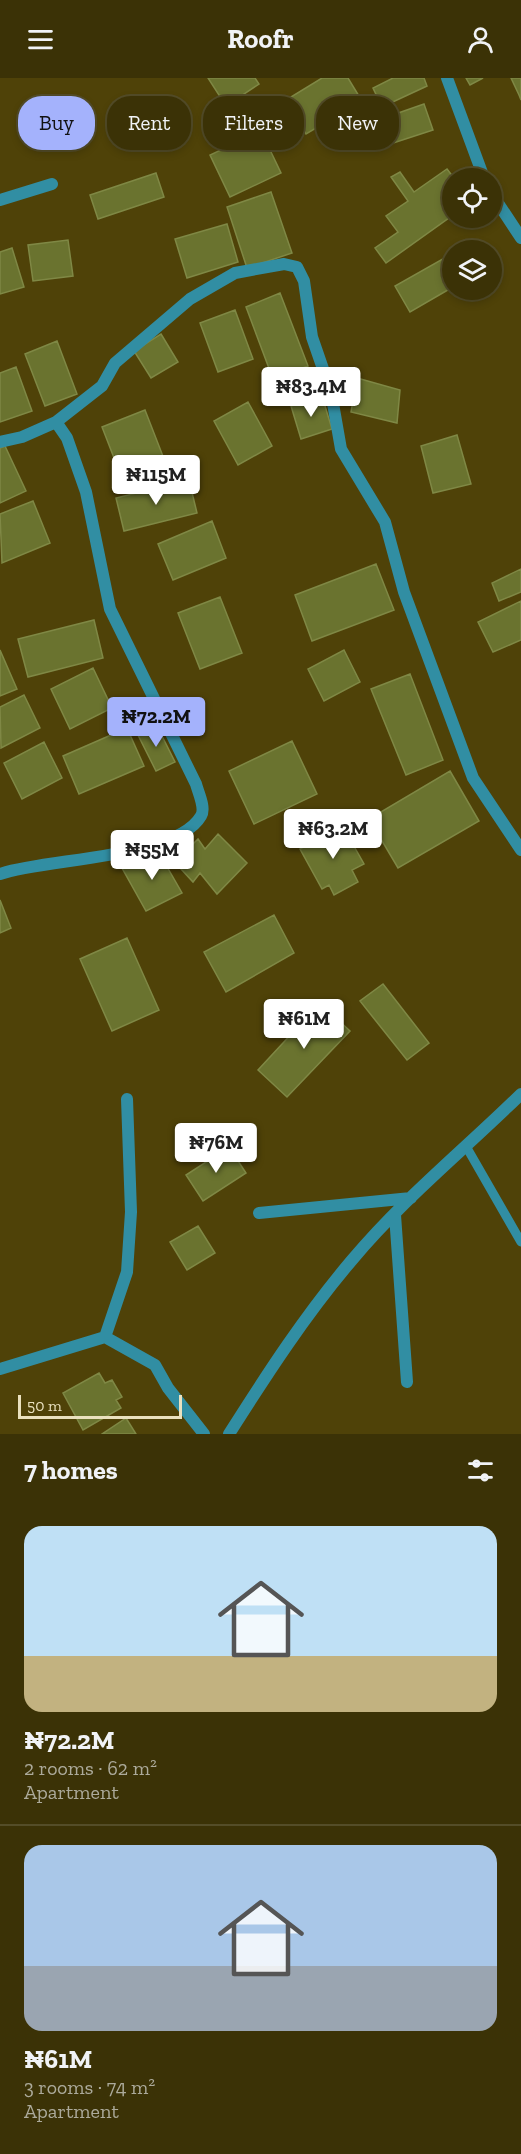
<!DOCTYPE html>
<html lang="en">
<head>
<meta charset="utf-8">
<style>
	:root { --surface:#3b3206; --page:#423a10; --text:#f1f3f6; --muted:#acaa9b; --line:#544d28; --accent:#a4b2fc }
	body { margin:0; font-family:"Zilla Slab",serif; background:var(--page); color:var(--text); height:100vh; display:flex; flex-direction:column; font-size:22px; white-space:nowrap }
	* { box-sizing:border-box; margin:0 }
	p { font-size:20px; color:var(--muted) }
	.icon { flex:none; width:33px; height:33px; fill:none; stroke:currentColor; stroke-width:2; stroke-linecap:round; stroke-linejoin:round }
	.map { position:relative; height:1356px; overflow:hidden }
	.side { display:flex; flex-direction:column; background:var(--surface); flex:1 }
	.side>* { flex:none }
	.banner { position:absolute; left:18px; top:18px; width:486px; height:54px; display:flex; gap:12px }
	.buttons { position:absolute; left:442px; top:90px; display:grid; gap:12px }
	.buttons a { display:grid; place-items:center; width:60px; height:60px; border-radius:50%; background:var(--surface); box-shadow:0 3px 9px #0003,0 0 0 2px var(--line); font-size:30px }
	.scale { position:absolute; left:18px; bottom:15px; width:164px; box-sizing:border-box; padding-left:6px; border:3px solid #eae1bf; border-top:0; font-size:16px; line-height:21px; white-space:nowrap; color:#eae1bf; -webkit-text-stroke:4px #4f4208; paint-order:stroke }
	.price { position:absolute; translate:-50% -51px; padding:0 14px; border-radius:6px; background:#fff; color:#222; font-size:20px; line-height:39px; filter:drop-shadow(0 2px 3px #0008) }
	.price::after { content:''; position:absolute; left:50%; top:36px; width:18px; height:14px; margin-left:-9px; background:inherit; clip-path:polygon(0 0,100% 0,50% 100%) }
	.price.current { background:var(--accent); color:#111 }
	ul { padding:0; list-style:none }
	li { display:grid; align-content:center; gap:12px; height:318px; padding:0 24px }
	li+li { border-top:2px solid var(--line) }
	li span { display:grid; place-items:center; height:186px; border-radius:18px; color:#555 }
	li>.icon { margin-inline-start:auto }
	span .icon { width:108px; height:108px; fill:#fffc; stroke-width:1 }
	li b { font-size:26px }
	h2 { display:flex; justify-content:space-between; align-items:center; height:72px; padding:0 24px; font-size:26px }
	.pill { padding:0 21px; border-radius:24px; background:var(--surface); box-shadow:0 3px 9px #0003,0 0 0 2px var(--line); font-size:21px; line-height:54px }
	.pill.current { background:var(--accent); color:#111 }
	header { display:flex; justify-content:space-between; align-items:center; height:78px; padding:0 24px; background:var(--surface); font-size:27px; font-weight:700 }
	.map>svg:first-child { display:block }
</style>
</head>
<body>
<header><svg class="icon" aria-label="menu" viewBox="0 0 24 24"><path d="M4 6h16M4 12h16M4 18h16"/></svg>Roofr<svg class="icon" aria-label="person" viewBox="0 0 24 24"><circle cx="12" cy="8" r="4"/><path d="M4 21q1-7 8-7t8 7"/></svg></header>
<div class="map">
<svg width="521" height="1356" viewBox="0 0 521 1356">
	<rect width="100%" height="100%" fill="#4f4208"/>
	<path fill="#6a732f" stroke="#7f8845" stroke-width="1.5" d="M208,0h47l4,6 -33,22z
		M322,0h26l14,23 -56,33 -20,-34z
		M393,0h31l3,8 -45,21 -9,-19z
		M466,0h17l-13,7z
		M511,0h10v22l-2,-5z
		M424,26l9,26 -43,14 -9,-25z
		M261,53l20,42 -51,24 -20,-42z
		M447,91l7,9 -1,37 -67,48 -11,-15 23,-16 -12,-16 22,-15 -17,-24 9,-5 14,20z
		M156,95l8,24 -66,22 -8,-24z
		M271,114l21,61 -45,15 -20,-61z
		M227,146l11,38 -51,16 -12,-39z
		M68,162l5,36 -40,5 -5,-36z
		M12,170l12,39 -24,7v-42z
		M448,178l5,9v22l-43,25 -15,-26z
		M280,215l28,73 -35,13 -27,-72z
		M235,232l18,49 -35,13 -18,-49z
		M161,256l17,28 -27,16 -17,-27z
		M57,263l20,53 -32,12 -20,-52z
		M16,289l16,44 -32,11v-49z
		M357,300l43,12 -3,33 -46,-11z
		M322,318l10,33 -31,10 -10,-33z
		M248,324l24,44 -34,19 -24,-44z
		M145,332l21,54 -33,13 -7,-17 -10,3 -14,-36z
		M457,357l14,49 -38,9 -12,-47z
		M5,368l21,45 -26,12v-55z
		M189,402l8,33 -73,18 -8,-33z
		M33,423l17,42 -48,20 -2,-49z
		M212,443l14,37 -53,22 -15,-36z
		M376,486l18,46 -82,31 -17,-46z
		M521,491v23l-22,9 -7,-18z
		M220,519l22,56 -42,16 -22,-56z
		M521,523v39l-28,12 -15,-30z
		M94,542l9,38 -75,19 -10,-38z
		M0,572l17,39 -17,7z
		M344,572l16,32 -36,19 -16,-32z
		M93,590l19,40 -42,21 -19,-40z
		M410,596l33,86 -37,15 -35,-86z
		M24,617l16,33 -39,20 -1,-41z
		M156,646l19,38 -19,9 -19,-38z
		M127,650l17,38 -65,28 -16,-38z
		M292,663l25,53 -63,30 -25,-53z
		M44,664l18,36 -40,21 -18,-36z
		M450,693l29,50 -81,47 -29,-49z
		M342,747l22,39 -12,6 6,12 -24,13 -5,-10 -7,4 -22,-40z
		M218,756l29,29 -30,31 -17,-21 -7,9 -12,-13 9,-9 -6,-7 14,-14 7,10z
		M158,773l24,42 -36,18 -24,-43z
		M0,822l11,28 -11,5z
		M274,837l20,38 -68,39 -22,-40z
		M127,860l32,72 -47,21 -32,-72z
		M383,906l46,59 -22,17 -47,-59z
		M320,925l30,28 -63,66 -29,-27z
		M229,1069l17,26 -43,28 -17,-26z
		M198,1148l17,27 -28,17 -17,-28z
		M99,1295l6,10 7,-3 10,17 -6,3 5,8 -38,22 -20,-37z
		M126,1340l10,16h-34z"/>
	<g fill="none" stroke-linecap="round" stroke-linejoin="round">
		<path stroke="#318ea3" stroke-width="9" d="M467,1070l54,94"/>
		<path stroke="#318ea3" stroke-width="12" d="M447,0l37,100
			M492,116l29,44
			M0,122l52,-16
			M56,344l46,-36 13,-23 75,-64 45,-26 49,-9 13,3 7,14 8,56 19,55 10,57 44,73 19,70 69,186 48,72
			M0,364l22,-5 34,-15 11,16 19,54 24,117 86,175c2,8 10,24 5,32 -25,43 -155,42 -201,58
			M127,1021l4,113 -4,60 -22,65 50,28 13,23 36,46
			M259,1135l152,-15
			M395,1137l12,167
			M0,1291l105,-32
			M229,1356c38,-60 77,-120 123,-174 50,-60 113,-111 169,-166"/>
	</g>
</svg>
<div class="buttons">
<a><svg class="icon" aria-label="locate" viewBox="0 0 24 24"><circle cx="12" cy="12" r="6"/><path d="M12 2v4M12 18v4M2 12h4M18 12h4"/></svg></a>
<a><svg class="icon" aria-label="layers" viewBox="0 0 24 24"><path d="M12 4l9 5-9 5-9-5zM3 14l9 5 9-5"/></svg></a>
</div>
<div class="scale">50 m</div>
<b class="price" style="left:311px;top:340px">₦83.4M</b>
<b class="price" style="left:156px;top:428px">₦115M</b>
<b class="price current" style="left:156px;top:670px">₦72.2M</b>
<b class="price" style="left:333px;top:782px">₦63.2M</b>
<b class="price" style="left:152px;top:803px">₦55M</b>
<b class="price" style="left:304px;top:972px">₦61M</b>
<b class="price" style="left:216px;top:1096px">₦76M</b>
<div class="banner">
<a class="pill current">Buy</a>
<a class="pill">Rent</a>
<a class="pill">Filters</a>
<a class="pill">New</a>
</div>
</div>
<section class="side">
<h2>7 homes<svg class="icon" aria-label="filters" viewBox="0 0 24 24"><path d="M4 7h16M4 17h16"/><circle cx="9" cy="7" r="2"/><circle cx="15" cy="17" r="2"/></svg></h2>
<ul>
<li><span style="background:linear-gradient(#bfe0f5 70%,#c2b280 0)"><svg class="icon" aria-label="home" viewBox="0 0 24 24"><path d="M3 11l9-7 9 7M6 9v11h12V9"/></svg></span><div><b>₦72.2M</b><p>2 rooms · 62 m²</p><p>Apartment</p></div></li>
<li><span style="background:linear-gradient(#a9c7e8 65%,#9aa5b1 0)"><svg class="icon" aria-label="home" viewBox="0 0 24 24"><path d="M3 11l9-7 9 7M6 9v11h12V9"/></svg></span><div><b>₦61M</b><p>3 rooms · 74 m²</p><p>Apartment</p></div></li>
</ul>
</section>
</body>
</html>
